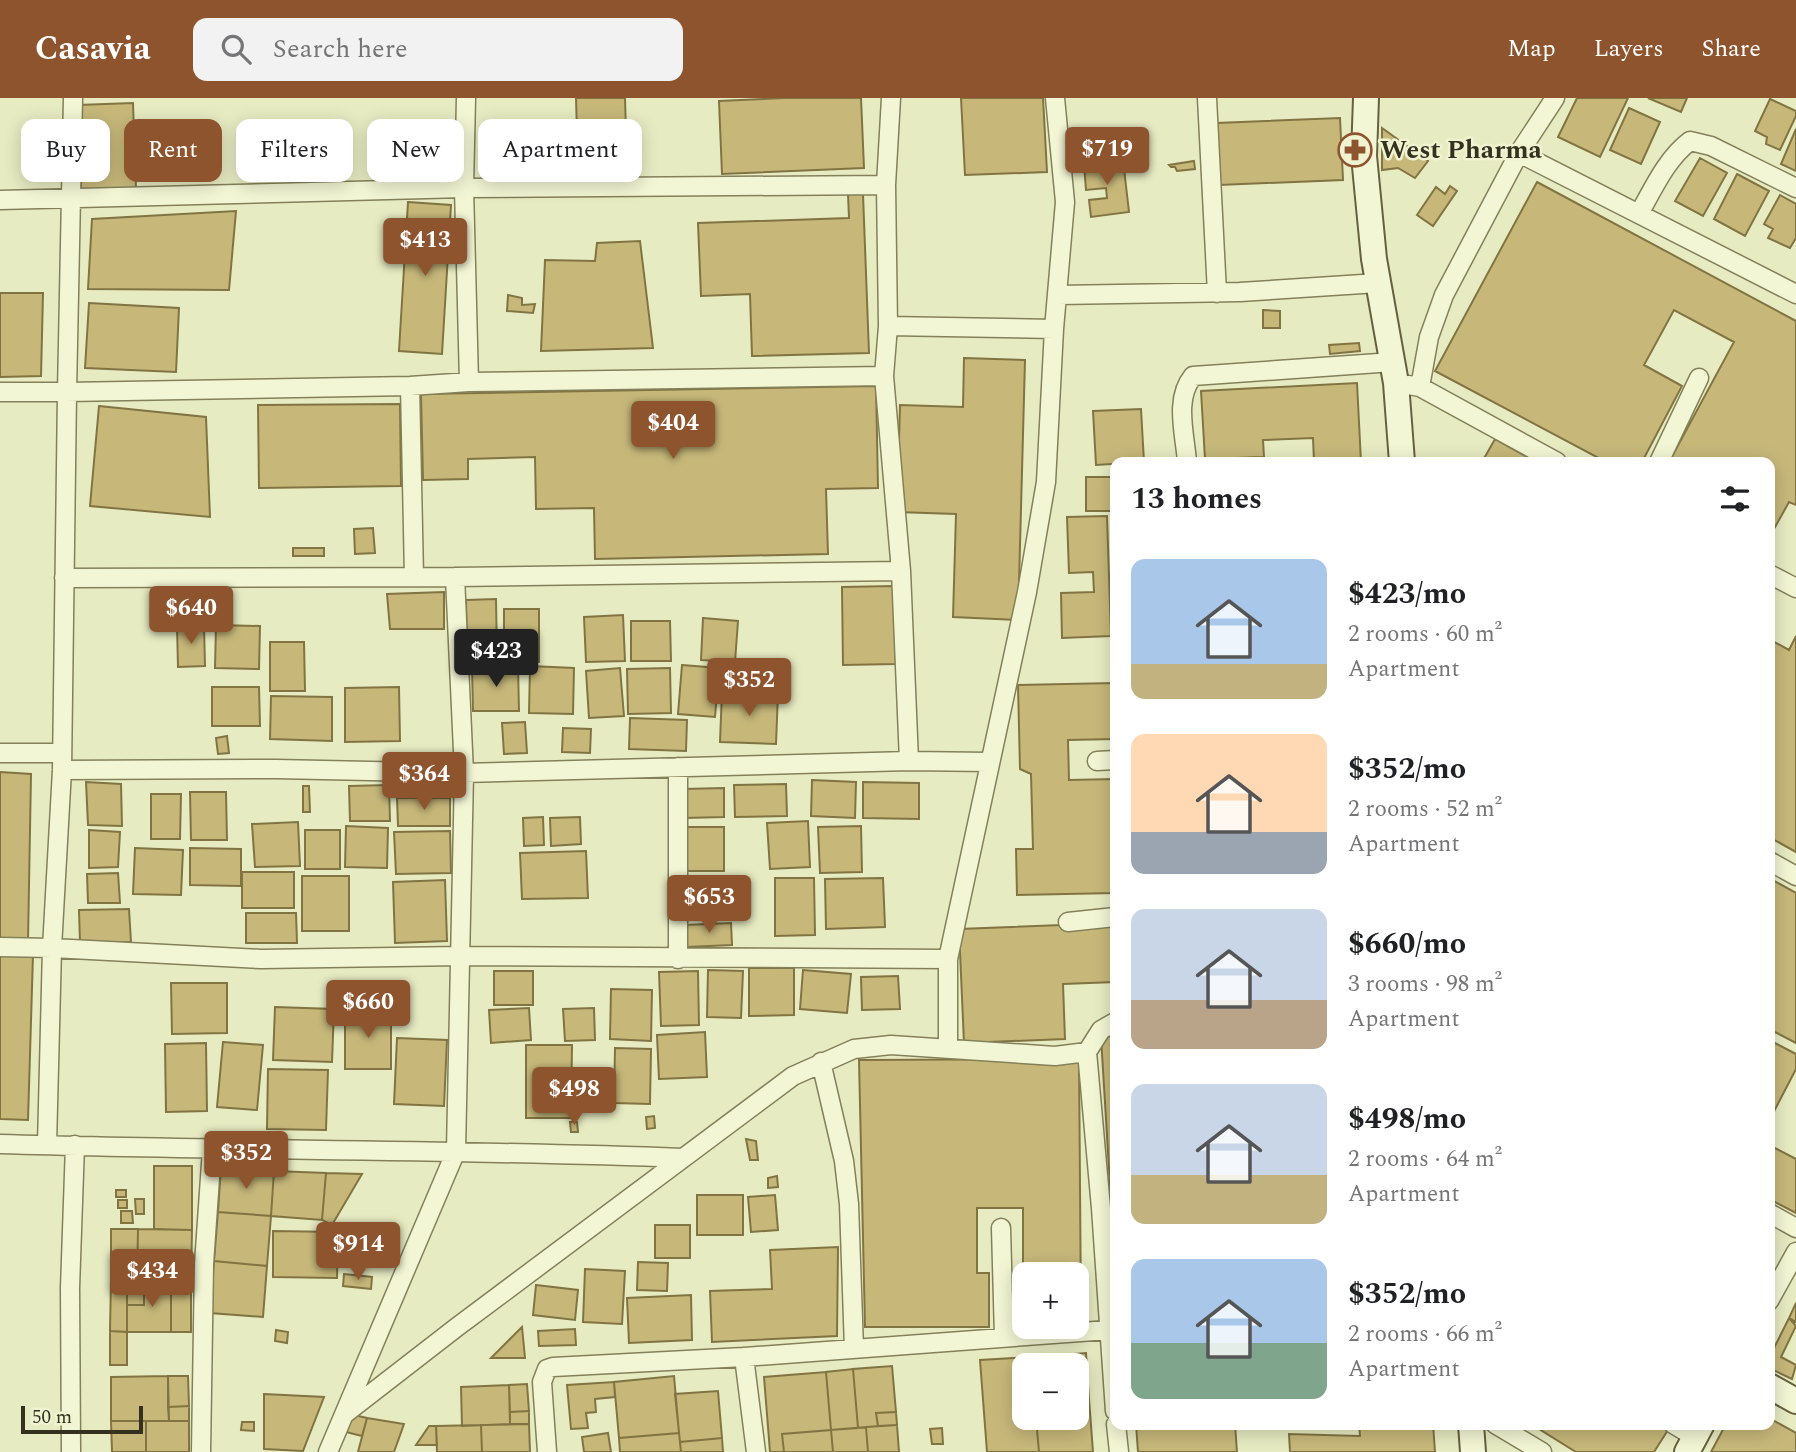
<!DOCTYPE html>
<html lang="en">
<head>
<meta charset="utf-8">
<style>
	:root { --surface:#fff; --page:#f2f2f2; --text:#202124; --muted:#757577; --accent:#8e542e }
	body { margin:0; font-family:Spectral,serif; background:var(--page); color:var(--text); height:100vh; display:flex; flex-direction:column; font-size:26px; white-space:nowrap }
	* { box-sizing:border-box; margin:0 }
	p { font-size:23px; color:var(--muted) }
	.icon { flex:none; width:38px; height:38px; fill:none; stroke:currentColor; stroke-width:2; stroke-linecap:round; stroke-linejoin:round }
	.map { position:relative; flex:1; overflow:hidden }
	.sheet { position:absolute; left:1110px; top:359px; width:665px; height:973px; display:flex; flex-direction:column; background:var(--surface); border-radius:14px; box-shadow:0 4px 18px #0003 }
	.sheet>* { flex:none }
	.top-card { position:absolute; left:21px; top:21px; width:665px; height:63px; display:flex; gap:14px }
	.controls { position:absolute; left:1012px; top:1164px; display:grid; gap:14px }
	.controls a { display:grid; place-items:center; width:77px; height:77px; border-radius:14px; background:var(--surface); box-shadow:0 4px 18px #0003; font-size:35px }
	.scale { position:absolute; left:21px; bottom:18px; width:122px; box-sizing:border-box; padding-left:7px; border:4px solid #34311e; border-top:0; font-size:19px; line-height:24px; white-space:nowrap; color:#34311e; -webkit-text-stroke:5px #eff3d1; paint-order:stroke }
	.price { position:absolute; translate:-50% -60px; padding:0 16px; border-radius:7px; background:var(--accent); color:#fff; font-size:23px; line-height:46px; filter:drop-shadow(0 2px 4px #0008) }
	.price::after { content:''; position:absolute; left:50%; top:42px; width:21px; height:16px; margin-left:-10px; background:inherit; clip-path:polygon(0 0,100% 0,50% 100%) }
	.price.on { background:#222; color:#fff }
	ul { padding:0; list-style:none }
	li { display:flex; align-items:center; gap:21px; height:175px; padding:0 21px }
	li span { display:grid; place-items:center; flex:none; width:196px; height:140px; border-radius:14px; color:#555 }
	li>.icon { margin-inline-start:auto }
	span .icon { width:84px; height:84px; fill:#fffc; stroke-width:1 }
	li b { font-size:30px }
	h2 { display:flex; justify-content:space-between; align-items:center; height:84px; padding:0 21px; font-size:30px }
	.tag { padding:0 24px; border-radius:14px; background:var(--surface); box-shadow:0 4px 18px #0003; font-size:24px; line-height:63px }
	.tag.on { background:var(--accent); color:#fff }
	header { display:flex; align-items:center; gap:42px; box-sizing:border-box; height:98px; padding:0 35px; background:var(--accent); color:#fff }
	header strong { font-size:33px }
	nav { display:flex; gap:38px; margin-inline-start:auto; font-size:24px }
	.search { width:490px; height:63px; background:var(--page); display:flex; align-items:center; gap:18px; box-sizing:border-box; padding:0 24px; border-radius:14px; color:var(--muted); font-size:26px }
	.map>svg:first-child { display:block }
</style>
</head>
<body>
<header>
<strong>Casavia</strong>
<div class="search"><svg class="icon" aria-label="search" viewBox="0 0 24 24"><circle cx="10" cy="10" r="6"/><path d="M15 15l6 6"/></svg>Search here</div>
<nav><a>Map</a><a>Layers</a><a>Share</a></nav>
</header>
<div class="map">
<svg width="1796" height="1354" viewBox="0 0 1796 1354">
	<rect width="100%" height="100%" fill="#e7ebc2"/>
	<path fill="#c7b87a" stroke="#817442" stroke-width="2" d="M576,0h49l2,68 -49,1z
		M785,0h76l3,70 -142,6 -3,-73z
		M961,0h82l4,74 -82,3z
		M1577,0h51l-28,59 -42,-20z
		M1648,0h39l-6,14z
		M1770,1l26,12v5l-16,34 -14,-6 1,-7 -12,-6z
		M133,5l3,85 -55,2 -3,-85z
		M1629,10l31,14 -19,42 -31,-14z
		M1340,20l3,62 -124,5 -2,-62z
		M1382,30l46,33 -13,17 -17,-10 -16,2z
		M1796,31v42l-15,-7z
		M1700,60l27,15 -24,43 -28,-15z
		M1123,62l6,52 -38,5 -2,-17 18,-2 -1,-10 -20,2 -2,-26z
		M1194,63l1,8 -18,2 -2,-4h-4l-2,-2z
		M1737,76l32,17 -24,45 -31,-17z
		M1537,84l259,139v184l-7,-3 -20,36v-76h-100l65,-120 -60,-32 -30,55 38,21 -40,76h-36l-171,-91z
		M1450,88l7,5 -24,35 -16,-11 19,-28 9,7z
		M848,96h15l6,159 -117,3 -2,-62 -49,2 -3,-73 151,-5z
		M1780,97l16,9v34l-6,10 -22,-10 5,-9 -9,-5z
		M408,104l43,3 -9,149 -43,-3z
		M236,113l-7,79 -141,-1 4,-70z
		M640,143l13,107 -112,3 4,-91 50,1 2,-18z
		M0,195h43l-2,83 -41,1z
		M508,197l14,3v7l13,-1 -2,9 -26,-2z
		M89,205l90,5 -3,64 -91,-4z
		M1263,212l17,1v17h-17z
		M1359,245l1,8 -30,3 -1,-9z
		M964,260l61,2 -7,260 -65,-3 3,-103 -59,-2 3,-107 63,2z
		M1357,285l4,79h-47l-1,-24 -50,2 1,17 -59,2 -4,-68z
		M876,288l2,102 -52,1 2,65 -233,5 -1,-51 -58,1 -1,-52 -67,2v20l-45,1 -2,-86z
		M400,306l1,82 -142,2 -1,-83z
		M99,308l107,11 4,100 -120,-11z
		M1141,311l3,53 -48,3 -3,-54z
		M1495,341l41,23h-54z
		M1086,379h29v34h-29z
		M1107,418l4,120 -49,2 -1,-45 33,-1 -1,-20 -24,1 -2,-56z
		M373,430l2,25 -20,1 -1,-25z
		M293,450h31v8h-31z
		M894,488l2,78 -53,1 -1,-78z
		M444,494v37h-54l-3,-35z
		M496,501l1,61h-30l-1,-60z
		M504,511h35v53l-35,-1z
		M623,517l2,46 -39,1 -2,-45z
		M703,520l35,3 -3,41 -34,-2z
		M631,523h39l1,40h-40z
		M216,527l44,1 -1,43 -44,-1z
		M177,528h27l1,40 -27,1z
		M1796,538v216l-27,-15v-198l20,11z
		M270,544h34l1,49h-35z
		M682,567l37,3 -4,49 -37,-3z
		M530,568l44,2 -1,46 -44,-1z
		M518,569l1,44h-46l-1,-43z
		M620,570l4,48 -35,2 -3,-47z
		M670,570l1,45 -43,1 -1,-45z
		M1115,585v56l-47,1 1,40 46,-1v114l-98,2 -1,-46h17l-2,-75 -11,-5 -2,-84z
		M212,589h47l1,39h-48z
		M399,589l1,54 -55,1v-54z
		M722,593l56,2 -2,51 -56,-2z
		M271,598l61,1v44l-62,-2z
		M630,620l57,2 -1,31 -57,-2z
		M525,624l2,31 -23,1 -2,-31z
		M563,630l28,1 -1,24 -28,-1z
		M227,638l2,17 -11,1 -2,-16z
		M0,674l31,2 -3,168 -28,-1z
		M812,682l44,2 -1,36 -44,-2z
		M86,684l35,2 1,42 -34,-1z
		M863,684l56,1v36l-56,-1z
		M786,686l1,32 -52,1 -1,-32z
		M389,687l1,36h-40l-1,-35z
		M303,688h6l1,26h-7z
		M724,690v29l-40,1 -1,-29z
		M190,694h36l1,48h-36z
		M151,696h30l-1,45h-29z
		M397,700h53v28h-52z
		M543,719l1,28 -20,1 -1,-28z
		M580,719l1,27 -30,2 -1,-28z
		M808,723l2,46 -40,2 -3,-46z
		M298,724l2,44 -45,1 -3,-43z
		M346,728l42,2 -1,40 -42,-1z
		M861,728l1,46 -42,1 -2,-46z
		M685,729h39v44h-38z
		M89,732l31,2 -2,35 -29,1z
		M305,732h35v39h-35z
		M450,733l1,42 -55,1 -2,-42z
		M135,750l48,2 -2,45 -48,-1z
		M190,750l51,1v37l-51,-1z
		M586,753l2,47 -66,1 -2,-46z
		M242,774h52v36h-52z
		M118,775l2,30h-32l-1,-29z
		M302,778h47v55h-47z
		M775,780h39l1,57 -40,1z
		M883,780l2,49 -59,2 -1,-50z
		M1769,780l27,15v150l-27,-14z
		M445,782l2,61 -52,2 -2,-61z
		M731,782l1,35 -51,1 -1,-35z
		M129,811l2,33 -51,1 -1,-33z
		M246,815h50l1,30h-51z
		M731,825l1,22 -45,2 -2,-22z
		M1115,825v59l-52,2 2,55 -101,4 -5,-114z
		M0,856l33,1 -5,165 -28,-1z
		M749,870h45v47l-45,1z
		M708,872l35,1 -2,47 -34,-1z
		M803,872l48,4 -4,39 -47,-4z
		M494,873h39v34h-39z
		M698,873l1,54 -38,1 -2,-54z
		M898,878l2,33 -38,1 -1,-33z
		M171,885h56v50l-55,1z
		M611,891l41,1 -1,51 -41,-2z
		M275,909l59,2 -2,53 -59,-2z
		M529,910l2,32 -40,3 -2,-33z
		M594,910l1,32 -30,1 -2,-32z
		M345,913h46v58h-46z
		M705,934l2,45 -48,2 -2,-44z
		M1115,938v165h-4l-10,-164z
		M397,940l50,2 -3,66 -50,-2z
		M1769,942l27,14v15l-27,52z
		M223,944l40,3 -6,65 -40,-3z
		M206,945l1,68 -41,1 -1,-68z
		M526,947h46l-1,73h-45z
		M615,950l36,1 -1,55 -36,-1z
		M1079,961l2,253h-5v-38h-52l-1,38v-104h-46v65h12v54h-124l-6,-267z
		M268,971l60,1 -2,60 -59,-1z
		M654,1018l1,12 -8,1 -1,-12z
		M570,1024h7l1,10h-7z
		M746,1041l10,2 2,19h-8z
		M1769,1047l27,14v54l-27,-14z
		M154,1068h38v64l-38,-1z
		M221,1069l53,4 -3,45 -53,-4z
		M274,1073l52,2 -4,47 -51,-4z
		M326,1075l36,1 -30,51 -10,-5z
		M777,1078l1,11 -10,1v-10z
		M116,1092h10v7h-10z
		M697,1097h46v40h-46z
		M775,1097l3,35 -27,2 -3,-35z
		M135,1101h9v15h-8z
		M118,1102h9v8h-9z
		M121,1113h11l1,12h-12z
		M218,1114l53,4 -4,50 -53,-5z
		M655,1127h35v33h-35z
		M111,1131h27l-1,51h-26z
		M138,1131l54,1 -1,51 -54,-1z
		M273,1133l65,1 -1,46 -64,-1z
		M368,1133l18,1 -1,17h-18z
		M838,1149l-1,89 -125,6 -2,-51 62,-2 -2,-39z
		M372,1155l10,2 -1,11 -11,-2z
		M214,1163l53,5 -4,51 -53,-4z
		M638,1164l30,1 -1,28 -30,-1z
		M585,1171l40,2 -3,53 -39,-2z
		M344,1176l28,3 -1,12 -28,-3z
		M111,1182h16v52l-17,-1z
		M127,1182h17v25h-17z
		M144,1182h27v52h-44v-27h17z
		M171,1182l20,1v51h-20z
		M536,1187l42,5 -3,30 -42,-5z
		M691,1197l1,45 -63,3 -2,-45z
		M1796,1205v19l-7,-4z
		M1789,1220l7,8 -15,31 15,8 -4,14 -23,-11v-10z
		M522,1229l3,31h-34z
		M575,1231l1,16 -37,1 -1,-15z
		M276,1232l12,2 -1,11 -12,-2z
		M110,1233l17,1v33h-17z
		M1086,1255l3,46h-13v-34h-44v-8z
		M1032,1259v8h-8v53h12l3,34h-52l-7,-92z
		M892,1268l4,46 -20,1 2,13 -20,2 -5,-59z
		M853,1271l5,59 -27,2 -5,-58z
		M826,1274l5,58 -49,4 2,18h-14l-6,-75z
		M168,1278h20l1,30 -21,1z
		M168,1278l1,45h-58v-44z
		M674,1278l5,57 -60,5 -5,-56z
		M614,1284l1,15 -20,2 1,13 -10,1 2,15 -17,1 -4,-44z
		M527,1286l2,27 -19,1 -1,-27z
		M509,1287l1,39 -48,2 -1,-39z
		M718,1293l4,47 -42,4 -5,-48z
		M264,1296l60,3 -21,54 -39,-2z
		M1076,1301h13l4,53h-54l-3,-34h40z
		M189,1308v15h-20l-1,-14z
		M529,1313v13h-19v-12z
		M896,1314l1,13 -19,1 -2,-13z
		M350,1316l17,4 -5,18 -16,-4z
		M367,1320l37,6 -10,28h-36z
		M1769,1320l27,15v19h-85l15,-28h43z
		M111,1323h35v31h-34z
		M146,1323h43v31h-43z
		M242,1324h12v9l-13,-1z
		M529,1326l1,28h-48l-1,-27z
		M1136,1326h99l2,28h-99z
		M1359,1326h74l2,28h-145l-1,-18 71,2z
		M1531,1326h125l12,6 -14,22h-78z
		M481,1327l1,27h-45l-1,-26z
		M897,1327l2,27h-31l-2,-25z
		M429,1328h7l1,19h-21z
		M866,1329l2,25h-35l-2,-22z
		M942,1330l1,16h-11l-2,-15z
		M831,1332l2,22h-49l-2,-18z
		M608,1335l3,19h-27l-2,-15z
		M679,1335l2,19h-61l-1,-14z
		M722,1340l1,14h-42l-1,-10z"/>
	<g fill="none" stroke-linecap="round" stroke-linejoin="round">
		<defs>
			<path id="street" d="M73,0l-6,294 343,-6 59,-4 415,-6
				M466,0l-2,90 5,194
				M891,0l-5,87 2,141 -4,50 17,195 8,190
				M1207,0l10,195
				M1519,55l277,141
				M0,102l464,-12 422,-3
				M1639,116c14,-25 28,-56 51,-73l21,5 85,42
				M1058,197l182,-3 138,-9
				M888,228l166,3
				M1408,287l12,2 137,75
				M410,288l4,191
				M1420,289l9,-50 15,-42 75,-142 36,-55
				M0,294h67l-5,378 -10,178 209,11 200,-3 487,3
				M1187,364c-2,-28 -13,-63 6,-86l200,-14
				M1659,364l40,-84
				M1769,476l27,14
				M64,480l391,-1 446,-6
				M0,655h61
				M1097,663l18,-1
				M62,672l214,-1 188,4 445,-12 80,1
				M1769,763l27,15
				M1068,824l47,-5
				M0,849l52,1 -5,197
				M678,861v-192
				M1115,924l-14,8 -14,22 14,156 14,203
				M948,950v-89l79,-367 19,-110 8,-153 11,-127 -10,-104
				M821,964l23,99 5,43 5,145
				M0,1046c227,7 455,5 682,14
				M1769,1115l27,15
				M1001,1130l3,109
				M1769,1203l27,-49
				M744,1259l12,95
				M346,1315l111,-86 336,-251 61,-27 37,-4 164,11 32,-4
				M1116,1326l3,28
				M1495,1326l47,28
				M1673,1326l22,13
				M71,1354l-1,-164 5,-143
				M201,1354l3,-188 8,-115
				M328,1354l128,-301 8,-378 -9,-196
				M547,1354l-5,-70 5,-13 6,-2 191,-10 364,-27"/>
			<path id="secondary" d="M1366,0l-2,58 10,103 22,124 6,79
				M1769,1288l27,15
				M1471,1326l2,28
				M1687,1354l15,-28"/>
		</defs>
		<use href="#street" stroke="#83805a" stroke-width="21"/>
		<use href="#secondary" stroke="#65613e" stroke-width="28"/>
		<use href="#street" stroke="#f3f6d4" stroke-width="18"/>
		<use href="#secondary" stroke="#f3f6d4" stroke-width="24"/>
	</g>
	<defs>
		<symbol id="pharmacy-ring" viewBox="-11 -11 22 22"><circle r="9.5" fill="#eff3d1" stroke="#8e542e" stroke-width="1.5"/><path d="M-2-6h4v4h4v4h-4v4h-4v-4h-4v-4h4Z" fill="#8e542e"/></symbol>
	</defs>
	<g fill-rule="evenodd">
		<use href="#pharmacy-ring" x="1336" y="33" width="38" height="38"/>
	</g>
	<g text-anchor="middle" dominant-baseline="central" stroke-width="5" stroke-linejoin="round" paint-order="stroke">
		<g font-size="26" font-weight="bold" fill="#34311e" stroke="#eff3d1" text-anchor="start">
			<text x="1380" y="52">West Pharma</text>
		</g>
	</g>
</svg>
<div class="controls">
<a>+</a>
<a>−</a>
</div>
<div class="scale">50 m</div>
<b class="price" style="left:1107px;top:89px">$719</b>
<b class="price" style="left:425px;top:180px">$413</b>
<b class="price" style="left:673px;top:363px">$404</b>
<b class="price" style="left:191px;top:548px">$640</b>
<b class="price on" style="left:496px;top:591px">$423</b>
<b class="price" style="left:749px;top:620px">$352</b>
<b class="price" style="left:424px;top:714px">$364</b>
<b class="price" style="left:709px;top:837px">$653</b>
<b class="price" style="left:368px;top:942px">$660</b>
<b class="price" style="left:574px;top:1029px">$498</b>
<b class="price" style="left:246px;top:1093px">$352</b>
<b class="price" style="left:358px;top:1184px">$914</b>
<b class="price" style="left:152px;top:1211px">$434</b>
<div class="top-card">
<a class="tag">Buy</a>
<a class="tag on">Rent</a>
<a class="tag">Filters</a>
<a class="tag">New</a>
<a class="tag">Apartment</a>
</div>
<section class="sheet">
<h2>13 homes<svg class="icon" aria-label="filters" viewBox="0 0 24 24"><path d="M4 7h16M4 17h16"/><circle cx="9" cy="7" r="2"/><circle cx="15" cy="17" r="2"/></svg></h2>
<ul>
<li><span style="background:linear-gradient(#a9c7e8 75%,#c2b280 0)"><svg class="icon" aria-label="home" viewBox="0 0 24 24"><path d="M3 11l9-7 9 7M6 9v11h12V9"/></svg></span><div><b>$423/mo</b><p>2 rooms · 60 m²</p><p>Apartment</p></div></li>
<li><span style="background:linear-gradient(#ffd9b3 70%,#9aa5b1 0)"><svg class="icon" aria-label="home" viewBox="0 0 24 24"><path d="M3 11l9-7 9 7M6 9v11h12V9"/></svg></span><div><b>$352/mo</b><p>2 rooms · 52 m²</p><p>Apartment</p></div></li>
<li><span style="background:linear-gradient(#c9d6e8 65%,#b9a48a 0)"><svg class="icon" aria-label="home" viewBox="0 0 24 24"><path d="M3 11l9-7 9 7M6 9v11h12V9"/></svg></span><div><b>$660/mo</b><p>3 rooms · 98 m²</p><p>Apartment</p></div></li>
<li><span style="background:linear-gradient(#c9d6e8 65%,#c2b280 0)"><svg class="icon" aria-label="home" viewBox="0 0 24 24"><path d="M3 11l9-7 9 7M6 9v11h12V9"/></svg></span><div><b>$498/mo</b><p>2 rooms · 64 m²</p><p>Apartment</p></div></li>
<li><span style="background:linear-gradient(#a9c7e8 60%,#7fa58c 0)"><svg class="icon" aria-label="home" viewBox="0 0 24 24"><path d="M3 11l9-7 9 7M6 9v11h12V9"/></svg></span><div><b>$352/mo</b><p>2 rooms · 66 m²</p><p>Apartment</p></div></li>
</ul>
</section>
</div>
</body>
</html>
